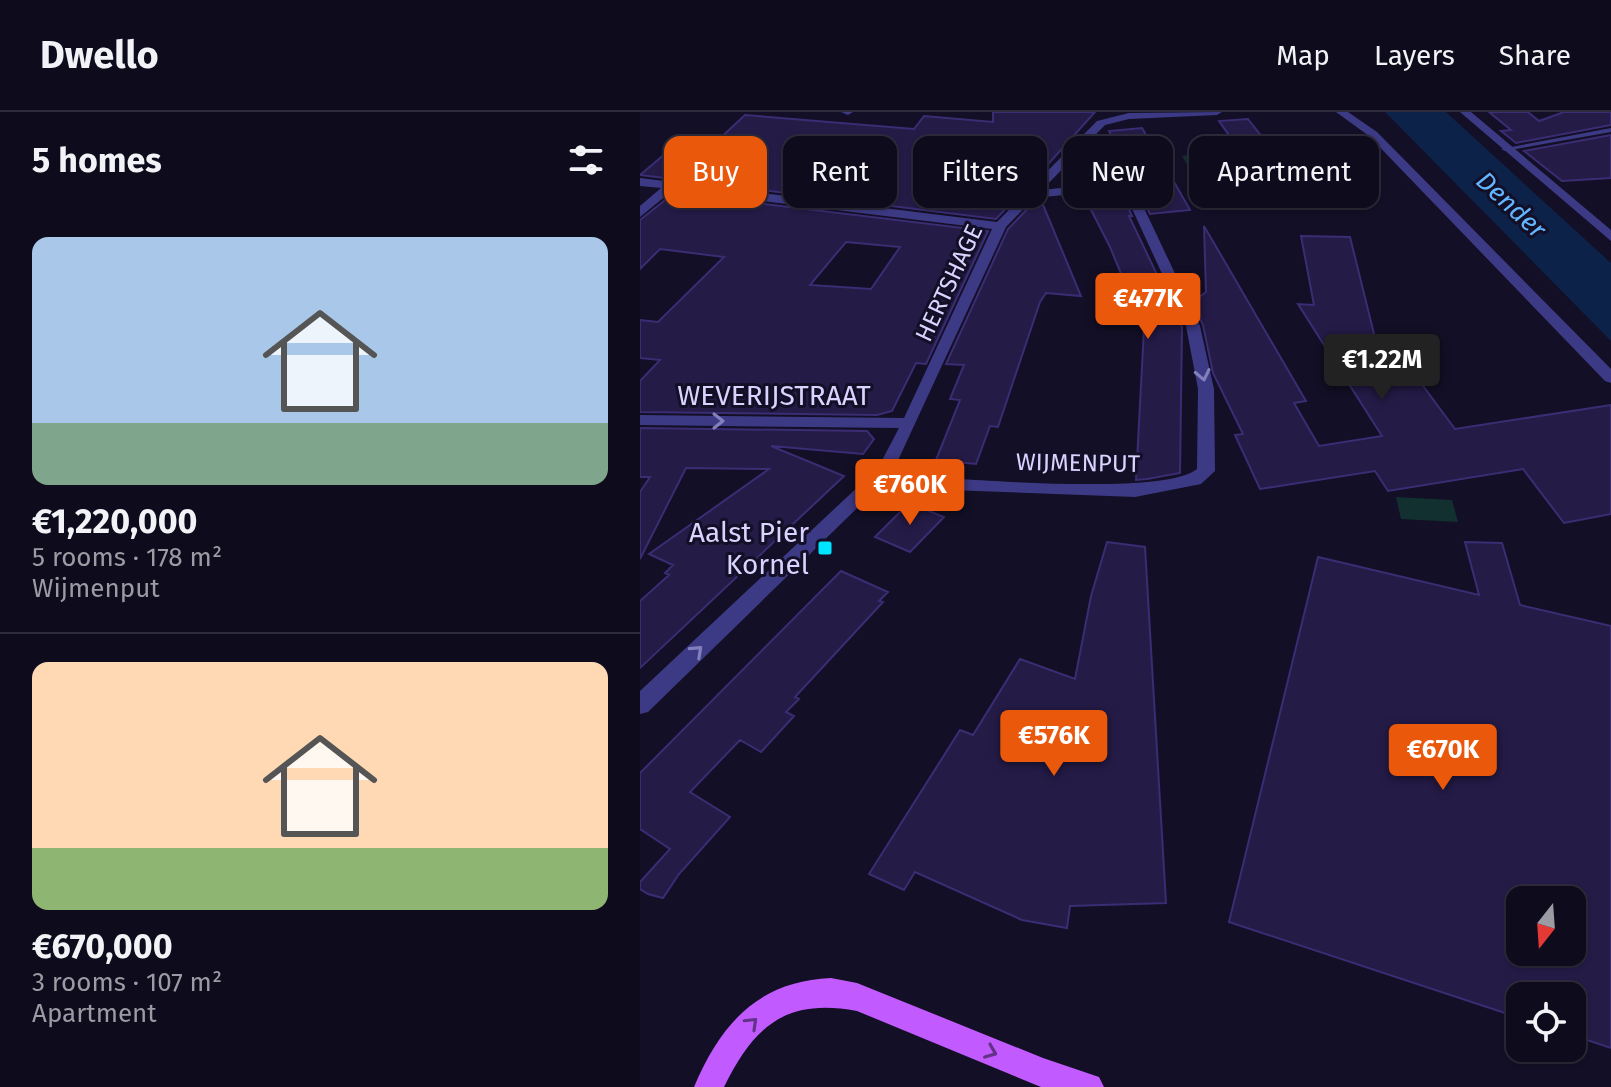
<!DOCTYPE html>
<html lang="en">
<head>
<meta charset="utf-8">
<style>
	:root { --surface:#0e0b1c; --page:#171425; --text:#f1f3f6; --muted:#9b9ba3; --line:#2e2b3b; --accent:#ea580c }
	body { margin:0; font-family:"Fira Sans",sans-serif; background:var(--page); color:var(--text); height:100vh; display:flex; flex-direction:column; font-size:30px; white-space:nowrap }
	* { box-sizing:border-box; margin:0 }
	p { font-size:26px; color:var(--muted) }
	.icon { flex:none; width:44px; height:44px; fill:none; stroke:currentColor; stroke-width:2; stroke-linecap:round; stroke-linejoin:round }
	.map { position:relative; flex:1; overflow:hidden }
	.details { display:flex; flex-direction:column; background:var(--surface); width:640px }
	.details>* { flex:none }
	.banner { position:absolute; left:24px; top:24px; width:760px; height:72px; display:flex; gap:16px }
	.needle { width:52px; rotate:197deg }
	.fabs { position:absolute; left:866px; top:774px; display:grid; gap:16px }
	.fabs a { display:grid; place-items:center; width:80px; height:80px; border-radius:16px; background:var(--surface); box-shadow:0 2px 6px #0004,0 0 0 2px var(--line); font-size:40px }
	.price { position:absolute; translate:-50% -68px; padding:0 18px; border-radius:8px; background:var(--accent); color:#fff; font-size:26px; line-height:52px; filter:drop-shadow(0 2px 4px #0008) }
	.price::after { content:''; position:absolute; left:50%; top:48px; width:24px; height:18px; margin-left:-12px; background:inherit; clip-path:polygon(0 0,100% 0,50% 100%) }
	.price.on { background:#222; color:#fff }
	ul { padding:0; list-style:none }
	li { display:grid; align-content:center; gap:16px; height:424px; padding:0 32px }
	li+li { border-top:2px solid var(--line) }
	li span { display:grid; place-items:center; height:248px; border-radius:16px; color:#555 }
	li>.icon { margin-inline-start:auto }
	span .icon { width:144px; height:144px; fill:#fffc; stroke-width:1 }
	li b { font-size:34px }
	h2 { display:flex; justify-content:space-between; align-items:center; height:96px; padding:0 32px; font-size:34px }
	.tag { padding:0 28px; border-radius:16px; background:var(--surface); box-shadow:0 2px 6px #0004,0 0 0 2px var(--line); font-size:28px; line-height:72px }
	.tag.on { background:var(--accent); color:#fff }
	header { display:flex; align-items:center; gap:48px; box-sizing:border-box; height:112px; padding:0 40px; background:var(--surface); border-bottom:2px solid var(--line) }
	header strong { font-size:38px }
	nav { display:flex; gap:44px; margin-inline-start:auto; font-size:28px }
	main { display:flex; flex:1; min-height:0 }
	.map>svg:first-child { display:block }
</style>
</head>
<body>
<header>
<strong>Dwello</strong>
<nav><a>Map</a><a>Layers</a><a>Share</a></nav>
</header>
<main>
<section class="details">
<h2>5 homes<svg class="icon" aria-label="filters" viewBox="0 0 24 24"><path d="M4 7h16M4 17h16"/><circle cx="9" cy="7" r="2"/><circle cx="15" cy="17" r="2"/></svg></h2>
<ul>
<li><span style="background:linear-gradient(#a9c7e8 75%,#7fa58c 0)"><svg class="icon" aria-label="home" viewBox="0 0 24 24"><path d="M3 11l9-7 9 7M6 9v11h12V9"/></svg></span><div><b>€1,220,000</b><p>5 rooms · 178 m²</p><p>Wijmenput</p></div></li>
<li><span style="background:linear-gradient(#ffd9b3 75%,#8fb573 0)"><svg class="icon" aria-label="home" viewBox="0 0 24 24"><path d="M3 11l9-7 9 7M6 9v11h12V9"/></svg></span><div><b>€670,000</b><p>3 rooms · 107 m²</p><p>Apartment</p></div></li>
</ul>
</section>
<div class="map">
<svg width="971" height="975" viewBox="0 0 971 975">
	<rect width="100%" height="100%" fill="#130f26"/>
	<path fill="#12302f" d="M587,33l17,25 -51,4 -11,-18 13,-2 1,-3 -4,-3z
		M756,385l56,3 6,22 -57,-3z"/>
	<path fill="#0c2248" d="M745,0h61l165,151v78z"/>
	<path fill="#241b47" stroke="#3b2d73" stroke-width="2" fill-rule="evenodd" d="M353,0h102l-53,59 -54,35 23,-3 -15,16 -356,-44 26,-22 37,1 42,-39 169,14 10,-13 69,6z
		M849,0h39l11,9 25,-9h47v13l-95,18 -15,-12 10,-1z
		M608,7l42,54 19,24 -33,4 -57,-80z
		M502,16l31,52 17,30 -40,4 -41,-83z
		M971,23v43l-49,3 -38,-30z
		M481,80l11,24h-3l53,111 -2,146 -33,6 -11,1 8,-151 -34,-82 -26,-51z
		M34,81l314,38 -62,133 -10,-1 -24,48 -15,4 -237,-3v-31l20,-21 -20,-2v-38l18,2 66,-65 -64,-8 -20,20v-49zM206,130l54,5 -29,42 -61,-4z
		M401,88l40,96 -35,-3 -6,9 -42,125 -8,-1 -14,38 -40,-4 24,-60 -10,-1 14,-34 -18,-1 62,-135 27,-28z
		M564,114l102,175 -12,2 25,43 63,-10 -84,-132 16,1 -13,-69 49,1 28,113 17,-2 60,81 156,-24v109l-47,9 -41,-54 -135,22 -13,-20 -115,18 -25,-54 8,-1 -30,-61 -10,-48 -11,-23 14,-10z
		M0,316l227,3 7,8 -11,15 -92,-8 73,30 -204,192v-67l29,-26 -4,-2 8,-8 -24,-11 120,-85 -83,-1 -46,91v-67l10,-15h-10z
		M269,391l35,14 -34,35 -35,-15z
		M467,430l38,5 21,356 -96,3 -3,22 -45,-8 -107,-48 -11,18 -35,-16 91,-144 13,5 47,-76 55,20 16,-83z
		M825,430l37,1 18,62 91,21v422l-39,-13v-39h-52v22l-291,-96 89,-365 161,38zM880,788h52v52h-52z
		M201,459l47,21 -9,9 4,1 -88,95 4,2 -13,13 8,4 -33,36 -21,-12 -50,52 40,25 -51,57 -16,24 -15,-4 -8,-5v-7l30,-33 -30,-20v-56z"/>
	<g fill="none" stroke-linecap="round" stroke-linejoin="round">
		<path fill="#3d3a85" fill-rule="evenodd" d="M971,16v4l-106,19 -4,-2z"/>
		<path fill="#3d3a85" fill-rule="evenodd" d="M201,0h12l-5,3z
			M582,0l-5,3 -88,4 -24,6 -63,65 85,-9 6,4 67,141 14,63 1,82 -14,13 -66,13 -213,-8 -35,-10 -239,233 -8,2v-23l238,-223 21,-40 -259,-3v-10l264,3 88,-189 -319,-39 -33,27v-11l21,-18 -21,-2v-8l357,44 100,-101 32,-8zM483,77l63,137 12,63 -1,80c-33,27 -223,10 -275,8l-28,-8 112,-242 28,-29z
			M696,0h12l29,20 234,237v14l-6,-2 -236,-245z
			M820,0h11l140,118v11z"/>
		<path fill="#c25bff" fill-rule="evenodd" d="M191,866l26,5 186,75 56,19 5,10h-63l-184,-76c-70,-13 -103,14 -133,76h-30c27,-64 65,-106 137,-109z"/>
	</g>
	<defs><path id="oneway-chevron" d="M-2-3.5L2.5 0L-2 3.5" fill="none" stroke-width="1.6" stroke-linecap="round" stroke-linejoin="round" transform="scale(2)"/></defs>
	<g stroke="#837fbc">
		<use href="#oneway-chevron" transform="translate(563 263) rotate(78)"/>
		<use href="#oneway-chevron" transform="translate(78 309)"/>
		<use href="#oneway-chevron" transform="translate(57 539) rotate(-43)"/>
	</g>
	<g stroke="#623188">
		<use href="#oneway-chevron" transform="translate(112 911) rotate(-44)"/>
		<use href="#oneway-chevron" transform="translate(351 940) rotate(22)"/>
	</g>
	<rect fill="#00e5ff" stroke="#130f26" stroke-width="3" x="177" y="428" width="16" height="16" rx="4"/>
	<g text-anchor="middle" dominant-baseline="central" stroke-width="6" stroke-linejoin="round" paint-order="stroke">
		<g font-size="24" fill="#d9d4ff" stroke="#130f26">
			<text transform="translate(309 171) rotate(-65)">HERTSHAGE</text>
			<text transform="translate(438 351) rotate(1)">WIJMENPUT</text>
		</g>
		<g font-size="26" font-style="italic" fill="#62b6ff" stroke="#130f26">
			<text transform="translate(871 93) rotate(43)">Dender</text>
		</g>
		<g font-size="28" fill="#d9d4ff" stroke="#130f26">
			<text x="134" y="283">WEVERIJSTRAAT</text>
		</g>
		<g font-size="28" fill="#d9d4ff" stroke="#130f26" text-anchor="end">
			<text x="169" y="420">Aalst Pier<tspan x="169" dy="32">Kornel</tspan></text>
		</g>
	</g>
</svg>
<div class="fabs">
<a><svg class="needle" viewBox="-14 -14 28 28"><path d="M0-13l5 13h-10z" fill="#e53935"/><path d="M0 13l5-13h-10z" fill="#9b9ba3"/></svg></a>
<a><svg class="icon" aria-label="locate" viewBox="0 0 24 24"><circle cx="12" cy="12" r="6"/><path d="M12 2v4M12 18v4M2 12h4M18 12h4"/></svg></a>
</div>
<b class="price" style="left:508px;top:229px">€477K</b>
<b class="price on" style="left:742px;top:290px">€1.22M</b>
<b class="price" style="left:270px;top:415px">€760K</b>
<b class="price" style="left:414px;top:666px">€576K</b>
<b class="price" style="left:803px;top:680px">€670K</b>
<div class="banner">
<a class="tag on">Buy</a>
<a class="tag">Rent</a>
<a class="tag">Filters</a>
<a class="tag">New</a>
<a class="tag">Apartment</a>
</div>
</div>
</main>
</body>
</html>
